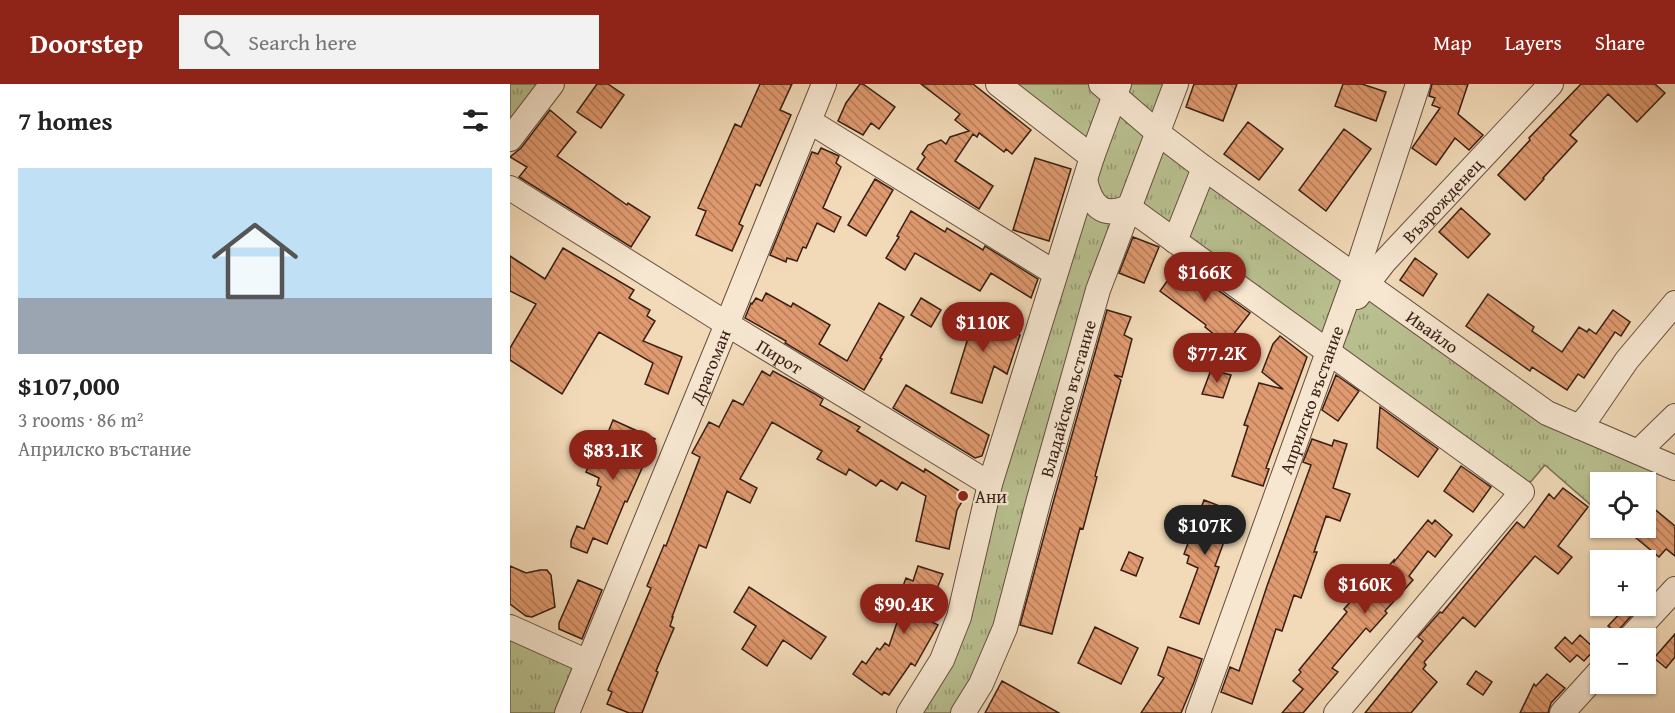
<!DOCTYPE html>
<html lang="en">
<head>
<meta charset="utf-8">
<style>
	:root { --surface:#fff; --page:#f2f2f2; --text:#222; --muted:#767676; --line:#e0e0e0; --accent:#8f2418 }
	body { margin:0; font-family:"Gentium Book Plus",serif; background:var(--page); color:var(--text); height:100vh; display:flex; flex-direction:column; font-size:22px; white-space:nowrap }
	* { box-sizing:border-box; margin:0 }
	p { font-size:20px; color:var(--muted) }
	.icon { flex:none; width:33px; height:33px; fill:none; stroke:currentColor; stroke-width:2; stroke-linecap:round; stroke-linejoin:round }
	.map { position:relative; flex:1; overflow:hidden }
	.panel { display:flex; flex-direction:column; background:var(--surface); width:510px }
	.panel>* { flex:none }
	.buttons { position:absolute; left:1080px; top:388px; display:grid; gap:12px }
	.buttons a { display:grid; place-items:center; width:66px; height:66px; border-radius:0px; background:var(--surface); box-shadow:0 2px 4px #0004; font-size:30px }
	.price { position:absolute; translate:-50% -51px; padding:0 14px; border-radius:21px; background:var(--accent); color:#fff; font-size:20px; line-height:39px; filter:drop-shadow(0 2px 3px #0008) }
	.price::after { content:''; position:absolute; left:50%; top:36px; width:18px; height:14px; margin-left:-9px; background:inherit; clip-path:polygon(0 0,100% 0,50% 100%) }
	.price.current { background:#222; color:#fff }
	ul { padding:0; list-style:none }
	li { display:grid; align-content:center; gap:12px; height:318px; padding:0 18px }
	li+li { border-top:2px solid var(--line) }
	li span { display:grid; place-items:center; height:186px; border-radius:0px; color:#555 }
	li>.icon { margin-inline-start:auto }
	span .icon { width:108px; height:108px; fill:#fffc; stroke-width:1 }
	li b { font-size:26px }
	h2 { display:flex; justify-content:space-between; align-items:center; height:72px; padding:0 18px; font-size:26px }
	header { display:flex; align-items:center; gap:36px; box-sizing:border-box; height:84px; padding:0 30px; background:var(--accent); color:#fff }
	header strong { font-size:28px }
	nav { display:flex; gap:33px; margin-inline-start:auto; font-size:21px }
	.search { width:420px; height:54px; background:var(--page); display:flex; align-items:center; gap:15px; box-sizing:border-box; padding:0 21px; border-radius:0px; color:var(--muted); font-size:22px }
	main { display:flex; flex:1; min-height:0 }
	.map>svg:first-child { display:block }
</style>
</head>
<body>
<header>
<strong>Doorstep</strong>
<div class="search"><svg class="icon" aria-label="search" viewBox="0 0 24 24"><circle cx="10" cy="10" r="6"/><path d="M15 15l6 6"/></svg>Search here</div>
<nav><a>Map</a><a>Layers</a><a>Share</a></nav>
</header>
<main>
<section class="panel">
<h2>7 homes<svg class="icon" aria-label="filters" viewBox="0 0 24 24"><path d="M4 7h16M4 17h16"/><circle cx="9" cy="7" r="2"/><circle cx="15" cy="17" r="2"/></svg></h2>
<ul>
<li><span style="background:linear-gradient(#bfe0f5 70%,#9aa5b1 0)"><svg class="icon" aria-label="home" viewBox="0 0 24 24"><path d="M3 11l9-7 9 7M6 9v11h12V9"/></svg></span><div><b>$107,000</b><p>3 rooms · 86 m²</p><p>Априлско въстание</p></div></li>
</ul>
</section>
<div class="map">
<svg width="1165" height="629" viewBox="0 0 1165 629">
	<defs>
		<pattern id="park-tufts" width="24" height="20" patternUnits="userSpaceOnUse" patternTransform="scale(1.5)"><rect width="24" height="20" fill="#b9c090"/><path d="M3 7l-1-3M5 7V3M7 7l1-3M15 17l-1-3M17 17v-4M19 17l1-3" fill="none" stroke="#979b74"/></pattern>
		<pattern id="building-back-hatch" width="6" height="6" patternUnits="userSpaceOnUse" patternTransform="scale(1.5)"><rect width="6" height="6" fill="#e09a6f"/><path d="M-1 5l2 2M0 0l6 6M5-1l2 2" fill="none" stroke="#b77d5a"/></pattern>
	</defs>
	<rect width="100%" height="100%" fill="#f2dab8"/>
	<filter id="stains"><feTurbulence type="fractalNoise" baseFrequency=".00333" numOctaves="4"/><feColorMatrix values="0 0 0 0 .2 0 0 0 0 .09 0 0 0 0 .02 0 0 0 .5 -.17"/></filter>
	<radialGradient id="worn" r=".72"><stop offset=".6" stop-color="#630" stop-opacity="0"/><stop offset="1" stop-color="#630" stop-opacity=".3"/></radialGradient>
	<path fill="url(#park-tufts)" stroke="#786f52" stroke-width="1.5" d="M0,0h42l-42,55z
		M488,0h178l-18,49 208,151 181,129 114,49 -17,21h-44v30l-55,-48 -23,27 -393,-284 -90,291 -76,214h-54l33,-53 150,-502z
		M0,543l78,35 -21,51h-57z"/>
	<path fill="url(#building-back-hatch)" stroke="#381e15" stroke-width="1.5" d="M87,0h11l16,11 -23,33 -24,-16z
		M250,0h32l-12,26 11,5 -31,71 -4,-2 -17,40 4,2 -11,25 -36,-16 10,-24 -8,-3 37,-84 6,3z
		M350,0h3l32,23 -16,22 -8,-6 -8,12 -25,-14 8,-18z
		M411,0h52l58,46 -19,24 -6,-5 -2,3 -25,-19 -2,4 -4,-3 -18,27 38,25 -14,23 -62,-40 8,-12 -3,-3 6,-9 13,-5 5,4 4,-7 19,-6 -14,-11 5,-6z
		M684,0h43l-14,37 -37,-14z
		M833,0h19l24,8 -10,29 -41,-15z
		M922,0h36l-10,30 25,21 -14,15 -14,-12 -19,27 -24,-17 28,-40 -8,-3 3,-7 -6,-2z
		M1071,0h74l10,9 -28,29 -29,-28 -38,41 7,6 -34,37 1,1 -19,21 -27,-25 32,-35 -1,-2z
		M40,26l26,22 -19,24 70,49 1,-2 22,14 -19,30 -112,-70 8,-10 -17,-10 11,-9z
		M738,38l35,27 -24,31 -35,-26z
		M834,45l27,20 -45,62 -27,-21z
		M311,64l18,8 -3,7 5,4 -18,41 18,9 -7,15 -17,-9 -11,25 -3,-1 -6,14 -10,-3 -1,4 -16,-7 42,-103 6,2z
		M525,74l36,11 -22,72 -36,-11z
		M365,95l18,11 -27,46 -18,-11z
		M951,124l29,26 -22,24 -29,-26z
		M401,127l34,21 2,-4 36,22 2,-4 53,33 -7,19 -40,-25 -11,18 -65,-38 -10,17 -19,-12 13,-21 -2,-1z
		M623,153l26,10 -15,36 -25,-10z
		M53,164l71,42 -5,8 21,12 -3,6 8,5 -12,20 39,16 -14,37 -23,-10 8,-21 -54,-31 -37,62 -52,-34v-12l26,-44 -26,-13v-35l35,23z
		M905,174l22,16 -14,22 -23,-16z
		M670,179l70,50 -24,31 -21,-17 1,-2 -46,-34z
		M256,209l25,14 2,-4 37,22 -11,19 28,17 32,-58 25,14 -24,41 2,1 -18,31 -79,-47 1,-2 -41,-23 6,-15 1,1 4,-6 6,3z
		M978,210l46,33 -2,4 30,21 17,-25 8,5 2,-3 7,5 17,-24 17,12 -9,14 -6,-4 -31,46 -6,-4 -11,16 -35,-23 -2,4 -64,-45z
		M411,214l20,12 -10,17 -20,-12z
		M461,220l49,31 -13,39 -13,-8 -12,37 -31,-10 17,-55 -13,-9z
		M597,226l24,7 -7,18 8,4 -10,38 -8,-2 7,5 -26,96 2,1 -14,52 -3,-1 -28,106 -32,-9 33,-122z
		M770,252l27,21 -41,111 3,1 -6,17 -31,-10 16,-50 -4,-1 15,-42 24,6 -21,-17 11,-28z
		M701,286l20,5 -8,23 -21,-4z
		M252,287l8,5 3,-5 42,23 8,5 -3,6 40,22 -3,4 67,41 1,-3 41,26 -9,15 -8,39 -33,-8 10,-45 -24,-14 -5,8 -16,-10 -5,6 -27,-17 -3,6 -29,-16 5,-8 -50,-29 -32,57 17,9 -7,15 -23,-12 -21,57 -7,-3 -27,72h1l-3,9 4,2 -18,43 2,1 -16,41h-13l-22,-9 5,-12 -4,-2 43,-102 -4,-2 17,-41 2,1 34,-89 -8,-4 17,-31 10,5 14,-27 10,5z
		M826,291l23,16 -21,30 -16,-11z
		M396,301l83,50 -7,21 -7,2 -82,-50z
		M870,323l58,42 -20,28 -41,-29z
		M103,336l42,19 -28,63 -2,-1 -18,43 -14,-6 -6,15 -16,-6v-6l6,-15 7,3 17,-42 -4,-2 2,-7 -13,-6 14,-34 5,2z
		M802,355l20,7 2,-6 13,4 -14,44 17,6 -10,27 -14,-5 -12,36h3l-16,46 -7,-3 -12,36 -6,-2 -24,75 -31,-12 9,-25 9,4 28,-85 44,-121 -8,-3z
		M951,382l30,21 -18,25 -29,-21z
		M1053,404l25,19 -30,39 14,11 -14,17 -23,-18 -60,71 -12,-10 -39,45 2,3 -3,4 14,13 -26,31h-46l58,-72 -5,-4 22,-25 2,1 75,-91 7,6 25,-34 5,5z
		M694,416l31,12 -20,54 4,1 -20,57 -19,-7 18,-49 -11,-5 2,-7 -5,-2z
		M1136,418l29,24v30l-9,-7 -7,8 -35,-29h22z
		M918,436l4,4 3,-4 17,15 -17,22 -7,-6 -19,25 4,4 -28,31 2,2 -17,19 -4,-4 -34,40 6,4 -35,41h-21l21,-24 -10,-8 8,-9 -2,-2 48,-58 -3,-3 17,-19 3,3 30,-33v2z
		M619,468l14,6 -7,18 -15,-6z
		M0,482l16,7 14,-3h7l4,5 4,32 -23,10 -6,-1 -16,-12z
		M408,482l25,8 -18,44 13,7 -23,41 -4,-3 -22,32 -5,-3 -2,3 -29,-21 9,-13 4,3 11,-16 3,2 5,-7 4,3 14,-41 -6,-2 9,-25 7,3z
		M68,496l24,10 -20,49 -23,-10v-6z
		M239,503l77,50 -15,22 -28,-19 -16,26 -25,-17 14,-23 -22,-14z
		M1114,525l7,7 -15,17 -8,-7z
		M585,543l43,21 -17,36 -43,-21z
		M1165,550v23l-9,11 -12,-10z
		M1070,551l15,14 -11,12 -7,-6 -7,7 -15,-14 10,-11 7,7z
		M658,563l34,12 -8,23 -13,31h-40l23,-35 -6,-3z
		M966,587l16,11 -9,13 -16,-11z
		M1037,590l18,14 -14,15 -3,10h-28l14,-29 2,2z
		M492,597l57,32h-74z"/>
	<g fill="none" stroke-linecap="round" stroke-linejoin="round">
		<defs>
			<g id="minor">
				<path d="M488,0l94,73"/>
				<path id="s1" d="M591,0l57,49 46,35 343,245 128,55"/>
				<path d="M299,37l246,152"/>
				<path d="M0,55l42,-55"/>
				<path d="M575,96c6,25 17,39 43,27l394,285 -186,221"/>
				<path id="s2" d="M0,104l217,136 263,160"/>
				<path d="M665,157l29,-73"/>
				<path id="s3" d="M847,213l28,-36 166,-177"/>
				<path d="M1069,343l11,-13 37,-54 48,-57"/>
				<path d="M1128,368l37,-36"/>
				<path d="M0,543l78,35"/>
				<path d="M1119,555l46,-50"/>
				<path id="s4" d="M57,629l160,-389 97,-240"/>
				<path d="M399,629l33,-53 17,-43 31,-133 102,-327 27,-73"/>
				<path id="s5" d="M453,629l18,-29 24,-56 34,-129 59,-209 78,-206"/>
				<path id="s6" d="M688,629l157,-436 63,-193"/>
				<path d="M1052,629l38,-42"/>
			</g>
		</defs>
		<use href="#minor" stroke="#664d3e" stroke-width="26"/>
		<use href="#minor" stroke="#f7e7d1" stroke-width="24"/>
	</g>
	<circle fill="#8f2418" stroke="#f7e7d1" stroke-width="2" cx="453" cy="412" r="6"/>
	<g text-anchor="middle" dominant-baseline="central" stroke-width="4.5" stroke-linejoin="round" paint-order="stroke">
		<g font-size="18" fill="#381e15" stroke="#f7e7d1">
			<text stroke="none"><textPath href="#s3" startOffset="129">Възрожденец</textPath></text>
			<text stroke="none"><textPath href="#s1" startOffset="414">Ивайло</textPath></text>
			<text stroke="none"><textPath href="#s2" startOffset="318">Пирот</textPath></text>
			<text stroke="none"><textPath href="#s4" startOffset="375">Драгоман</textPath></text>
			<text stroke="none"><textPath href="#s5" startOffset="333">Владайско въстание</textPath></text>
			<text stroke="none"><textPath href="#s6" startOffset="333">Априлско въстание</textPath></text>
		</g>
		<g font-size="18" fill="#381e15" stroke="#f7e7d1" text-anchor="start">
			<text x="465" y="412">Ани</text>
		</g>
	</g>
	<rect width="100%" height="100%" filter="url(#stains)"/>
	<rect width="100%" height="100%" fill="url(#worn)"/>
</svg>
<div class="buttons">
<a><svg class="icon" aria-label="locate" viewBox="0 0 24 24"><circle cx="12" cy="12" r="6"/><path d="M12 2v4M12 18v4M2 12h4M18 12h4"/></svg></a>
<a>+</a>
<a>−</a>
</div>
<b class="price" style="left:695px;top:219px">$166K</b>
<b class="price" style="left:473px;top:269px">$110K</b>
<b class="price" style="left:707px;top:300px">$77.2K</b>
<b class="price" style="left:103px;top:397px">$83.1K</b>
<b class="price current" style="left:695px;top:472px">$107K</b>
<b class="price" style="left:855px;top:531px">$160K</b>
<b class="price" style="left:394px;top:551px">$90.4K</b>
</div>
</main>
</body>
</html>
